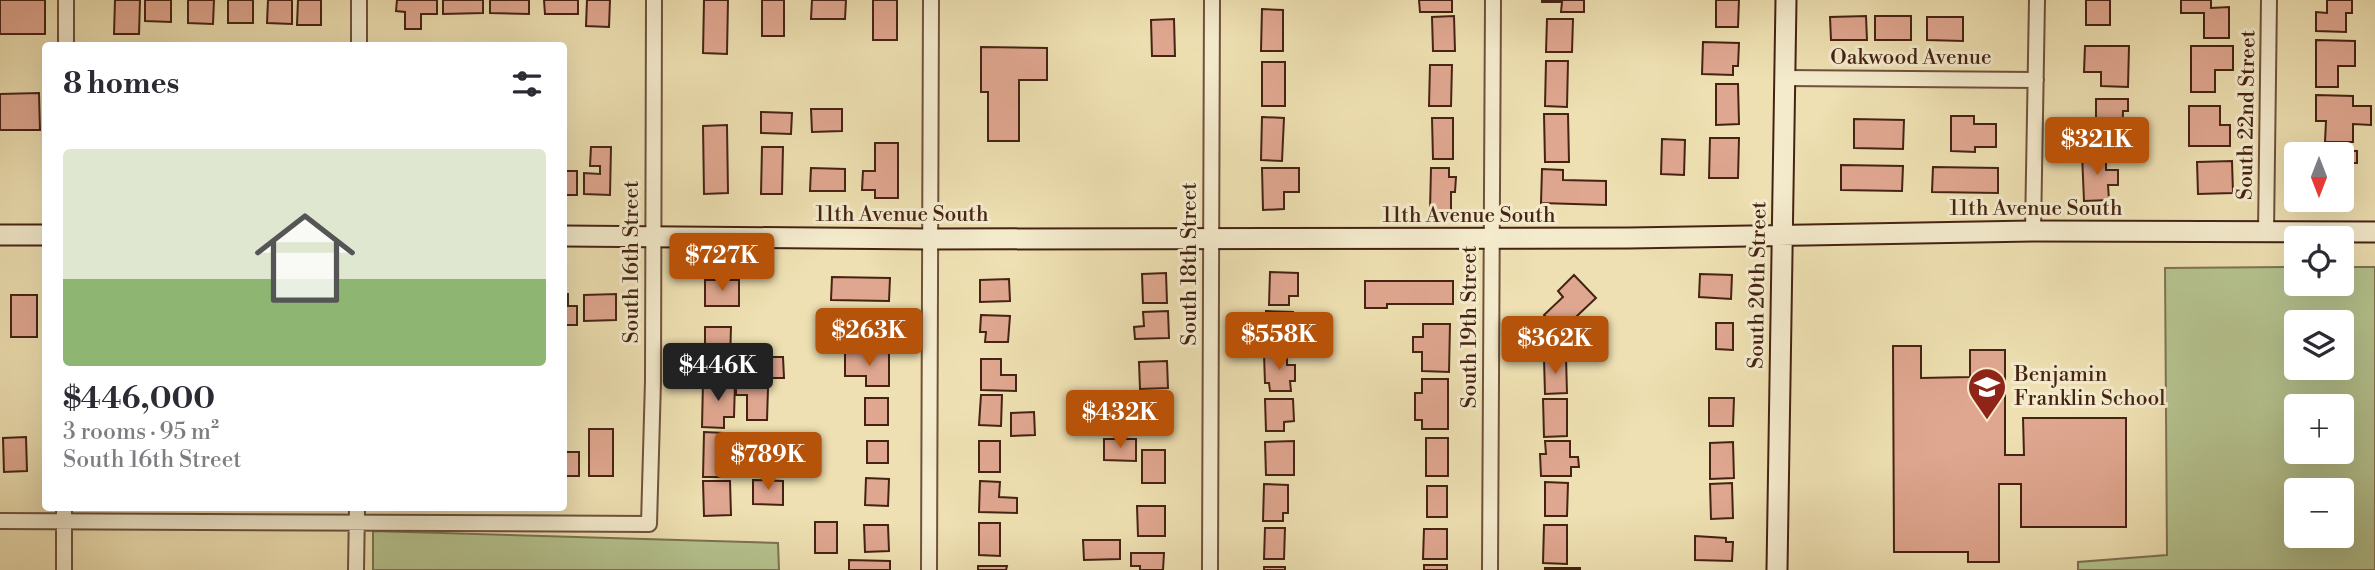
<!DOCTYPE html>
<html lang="en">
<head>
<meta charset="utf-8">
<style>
	:root { --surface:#fff; --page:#f7f7f7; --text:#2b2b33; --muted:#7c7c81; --line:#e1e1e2; --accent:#b45309 }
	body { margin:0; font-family:"Libre Bodoni",serif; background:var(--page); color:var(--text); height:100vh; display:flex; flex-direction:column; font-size:26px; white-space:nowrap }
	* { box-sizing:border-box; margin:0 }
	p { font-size:23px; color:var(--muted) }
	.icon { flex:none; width:38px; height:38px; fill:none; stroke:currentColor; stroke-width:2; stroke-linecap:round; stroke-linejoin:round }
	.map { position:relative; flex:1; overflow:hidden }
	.sheet { position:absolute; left:42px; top:42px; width:525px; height:469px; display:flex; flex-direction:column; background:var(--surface); border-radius:7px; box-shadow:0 7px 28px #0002 }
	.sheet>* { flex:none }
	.needle { width:46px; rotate:180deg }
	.buttons { position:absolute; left:2284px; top:142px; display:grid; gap:14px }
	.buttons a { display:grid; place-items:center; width:70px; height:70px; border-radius:7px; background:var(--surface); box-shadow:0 7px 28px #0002; font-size:35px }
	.price { position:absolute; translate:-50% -60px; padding:0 16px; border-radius:7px; background:var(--accent); color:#fff; font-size:23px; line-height:46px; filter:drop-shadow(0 2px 4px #0008) }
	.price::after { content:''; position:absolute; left:50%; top:42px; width:21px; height:16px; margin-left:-10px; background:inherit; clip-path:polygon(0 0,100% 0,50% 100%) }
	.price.active { background:#222; color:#fff }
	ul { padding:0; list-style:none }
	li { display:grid; align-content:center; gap:14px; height:371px; padding:0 21px }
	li+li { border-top:2px solid var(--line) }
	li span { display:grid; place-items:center; height:217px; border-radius:7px; color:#555 }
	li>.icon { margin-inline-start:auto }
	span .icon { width:126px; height:126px; fill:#fffc; stroke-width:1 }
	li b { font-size:30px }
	h2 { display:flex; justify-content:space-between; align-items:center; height:84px; padding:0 21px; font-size:30px }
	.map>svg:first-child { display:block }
</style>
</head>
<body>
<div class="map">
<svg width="2375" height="570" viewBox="0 0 2375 570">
	<rect width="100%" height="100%" fill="#eee0b2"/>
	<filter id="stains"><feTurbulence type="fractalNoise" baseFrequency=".00286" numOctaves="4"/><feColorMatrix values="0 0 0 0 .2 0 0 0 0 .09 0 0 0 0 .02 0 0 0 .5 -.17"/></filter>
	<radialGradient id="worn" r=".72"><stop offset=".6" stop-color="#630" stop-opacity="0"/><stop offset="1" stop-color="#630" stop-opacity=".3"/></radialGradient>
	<path fill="#b5c38f" stroke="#7d7351" stroke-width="2" fill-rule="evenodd" d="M2296,267v17h46v-17h33v303h-297v-8l89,-7 -2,-287zM2296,322h46v46h-46zM2296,406h46v46h-46zM2296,490h46v46h-46z
		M373,531l405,12 1,27h-406z"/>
	<path fill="#e0a790" stroke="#452313" stroke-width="2" d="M0,0h45v34h-45z
		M115,0h25l-1,34h-25z
		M145,0h26v22l-26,-1z
		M188,0h26l-1,24 -25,-1z
		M228,0h25v23h-25z
		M268,0h24v24l-25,-1z
		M298,0h23v25h-24z
		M397,0h40v14h-16v15h-16v-17l-9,-1z
		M443,0h40v13l-40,1z
		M490,0h39v14l-39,-1z
		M544,0h34v14h-33z
		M587,0h23l-1,27 -23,-1z
		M704,0h24l-1,54 -24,-1z
		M762,0h22v36h-22z
		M812,0h34l-1,19h-34z
		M873,0h24v40h-24z
		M1419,0h33v12h-32z
		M1542,0h42v12h-23l1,-10h-20z
		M1716,0h23l-1,27h-22z
		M2086,0h24v25h-24z
		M2181,0h30v8l18,-1v31h-25v-25h-23z
		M2327,0h25v13h-6v19l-30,-1v-19l11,1z
		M1262,9l21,1v41h-22z
		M1454,16l1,35h-22l-1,-34z
		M1866,16l1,24h-36l-1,-23z
		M1875,16h36v24h-36z
		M1927,17h36v24l-36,-1z
		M1174,19l1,37h-23l-1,-36z
		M1547,19h26l-1,33h-26z
		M2316,40l39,1v25h-17v21h-22z
		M1703,42l36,1 -1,23h-5v9l-31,-1z
		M2085,46h44l-1,41 -27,-1v-14h-17z
		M2191,46h42v24h-18v22h-24z
		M981,47l66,1v32h-28v61h-31v-49h-7z
		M1546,61h22l-1,46 -22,-1z
		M1262,62h23v44h-23z
		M1430,65h22l-1,41h-22z
		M1716,84h22l1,40 -23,1z
		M39,93l1,37h-40v-36z
		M2316,95l37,1v10h18v19l-18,-1v18h-28l1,-21h-10z
		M2096,99h32v12h-5l-1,35 -40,-1 1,-25 13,1z
		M2189,106h31v19h10v21h-41z
		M811,109h31v22l-30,1z
		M761,112l31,1 -1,21 -30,-1z
		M1544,114h24l1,48h-24z
		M1951,116h23v8h22v23h-21v5l-24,-1z
		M1262,117l22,1 -2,43 -21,-1z
		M1432,118h21v41h-20z
		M1854,119l50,1 -1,29 -49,-1z
		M727,125l1,68 -24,1 -1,-68z
		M1710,138h29l-1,40h-29z
		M1662,139l23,1 -1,35 -23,-1z
		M875,143h23v55h-23v-8h-13l1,-19h12z
		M591,147h20l-1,48 -26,-1v-21l16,1v-8h-10z
		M762,147h21l-1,47h-21z
		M2316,150l41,1v12h-10v31h-5v-40h-26z
		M2106,153v17h12v15h-10l1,15 -25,1 -2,-47z
		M2232,161l1,32 -35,1 -1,-32z
		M1841,165l62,1 -1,25 -61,-1z
		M1933,167l65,1v25l-66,-1z
		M811,168l34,1v22h-35z
		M1262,168h37v24h-15v17l-21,1z
		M1431,168h18v9h7l-1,15h-4v19l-21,-1z
		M1542,169l21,1v10l43,1v24l-65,-2z
		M564,171h13v24h-13z
		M1270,272l28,1v23h-9v9h-20z
		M1166,273l1,30h-24l-1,-29z
		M1700,274l32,1 -1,24 -32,-2z
		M1574,275l22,23 -36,34 -16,-17 19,-18 -5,-6z
		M832,277l58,1 -1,23 -58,-1z
		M1009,279l1,22 -30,1v-22z
		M705,280h34v26h-34z
		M1365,281h88v23h-66v4h-22z
		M564,294h4v12h9v19h-12z
		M616,294v26l-32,1v-26z
		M11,295h26v42h-26z
		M1168,311l1,27 -34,1 -1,-12 10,-1 -1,-14z
		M1266,311l27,1v19h8v11h-35z
		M850,314h21v11l18,-1v25h-38z
		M981,315l29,1 -2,26h-23l1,-10h-6z
		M1716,323h17v27l-17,-1z
		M1423,324h27l-1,48 -27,-1v-19h-9v-15h10z
		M705,327h26l-1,34h-25z
		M1893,346h28v32l49,-1v-27h35v105h19l-1,-37h103v109h-105v-43h-22v78h-31v-10h-74z
		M845,353h44v33h-23v-10h-21z
		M1264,354h23v11h8v16h-5l1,10h-21l-1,-8h-4z
		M759,357h24l1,21h-45l-1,-17h21z
		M1566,357l1,36 -22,1 -1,-36z
		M981,359h20v16h15v16l-35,-1z
		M1167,361l1,27 -28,1 -1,-27z
		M1422,379h26v50h-26v-9h-7v-27h7z
		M703,381l32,1 -1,35h-10v11l-22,-1z
		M736,388h32l-1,32h-20v-25h-11z
		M981,395h21l-1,31 -22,-1z
		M865,398h23v27h-23z
		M1709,398h25l-1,28h-24z
		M1265,399h28l1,22 -10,1v9h-18z
		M1543,399h24v37l-23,1z
		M1141,405h25v29l-26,-1z
		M1034,412l1,23 -24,1v-23z
		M589,429h24v47h-24z
		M704,432l20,1 -1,44h-20z
		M26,437l1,34 -23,1 -1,-34z
		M1426,438h22v38h-22z
		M1104,439h32v22l-32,-1z
		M867,441h21v22h-21z
		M979,441h21v31h-21z
		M1294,441v34h-28l-1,-33z
		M1545,441h25v16h8l1,10h-8v9h-30l-1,-22h6z
		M1733,442l1,36 -24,1v-36z
		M1142,450h23v33h-23z
		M564,452h15v24h-15z
		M866,478l23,1 -1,27 -23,-1z
		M753,480l30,1v24l-30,-1z
		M703,481h27l1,34 -27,1z
		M980,481l20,1 -1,15 18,1v15l-38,-1z
		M1545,482l23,1 -1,33h-22z
		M1732,483l1,35 -22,1 -1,-35z
		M1264,484l24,1v28h-5v8h-20z
		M1427,486h20v31h-20z
		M1137,506h28v30h-27z
		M815,522h22v31h-22z
		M979,523h21v33l-21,-1z
		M864,525h24l1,26 -24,1z
		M1544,525h23v39l-24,-1z
		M1265,528h20l-1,31h-20z
		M1424,529h23v30h-24z
		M1695,536l31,2v4h7l-1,19 -37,-1z
		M1083,540h37v19l-36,1z
		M1131,553h33l-1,17h-23v-4h-9z
		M849,560l41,1v9h-41z
		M1424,565h23v5h-23z
		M978,566h29l-1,4h-28z
		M1264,567h21v3h-21z
		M1545,568h35v2h-35z"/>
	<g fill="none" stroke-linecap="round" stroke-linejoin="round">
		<defs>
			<path id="street" d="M359,0v46
				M66,46v-46
				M1785,78l251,2
				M2033,231l4,-231
				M2266,232l3,-232
				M0,521l649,3 4,-143 1,-381
				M64,570v-62
				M356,570l1,-62
				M929,570l2,-570
				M1210,570l2,-570
				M1490,570l3,-570"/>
			<path id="secondary" d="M0,235h46
				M564,236l366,3 699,-1 404,-7 342,1
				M1777,570l9,-570"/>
		</defs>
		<use href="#street" stroke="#6f523b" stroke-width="18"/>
		<use href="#secondary" stroke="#452313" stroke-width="23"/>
		<use href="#street" stroke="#f4ebcd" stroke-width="14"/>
		<use href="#secondary" stroke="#f4ebcd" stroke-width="19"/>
	</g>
	<defs>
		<symbol id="school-pin" viewBox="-11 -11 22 30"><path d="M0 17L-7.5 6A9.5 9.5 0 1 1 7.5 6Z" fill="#8f2418" stroke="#f4ebcd"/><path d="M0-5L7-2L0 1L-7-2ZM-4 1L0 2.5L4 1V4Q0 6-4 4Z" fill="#fff"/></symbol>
	</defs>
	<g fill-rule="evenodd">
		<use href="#school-pin" x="1965" y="365" width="44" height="60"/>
	</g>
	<g text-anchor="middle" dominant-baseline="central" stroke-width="6" stroke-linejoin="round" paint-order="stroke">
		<g font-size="21" fill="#452313" stroke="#f4ebcd">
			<text x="1911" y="58">Oakwood Avenue</text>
			<text transform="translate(2247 115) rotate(-89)">South 22nd Street</text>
			<text x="2036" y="209">11th Avenue South</text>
			<text x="902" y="215">11th Avenue South</text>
			<text x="1469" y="216">11th Avenue South</text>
			<text transform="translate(632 262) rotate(-90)">South 16th Street</text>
			<text transform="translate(1190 264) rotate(-90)">South 18th Street</text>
			<text transform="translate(1758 285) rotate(-89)">South 20th Street</text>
			<text transform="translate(1470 327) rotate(-90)">South 19th Street</text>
		</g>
		<g font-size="21" fill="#452313" stroke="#f4ebcd" text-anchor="start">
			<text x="2014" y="375">Benjamin<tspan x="2014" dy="24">Franklin School</tspan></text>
		</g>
	</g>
	<rect width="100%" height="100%" filter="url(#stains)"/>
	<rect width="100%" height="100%" fill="url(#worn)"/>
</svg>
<div class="buttons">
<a><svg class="needle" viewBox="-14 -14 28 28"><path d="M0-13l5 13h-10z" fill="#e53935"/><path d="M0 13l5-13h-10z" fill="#7c7c81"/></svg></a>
<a><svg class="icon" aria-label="locate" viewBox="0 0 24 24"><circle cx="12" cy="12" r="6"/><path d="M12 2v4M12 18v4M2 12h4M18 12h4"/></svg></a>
<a><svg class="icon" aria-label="layers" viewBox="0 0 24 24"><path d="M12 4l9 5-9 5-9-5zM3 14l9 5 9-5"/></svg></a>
<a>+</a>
<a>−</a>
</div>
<b class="price" style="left:2097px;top:177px">$321K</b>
<b class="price" style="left:722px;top:293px">$727K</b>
<b class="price" style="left:869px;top:368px">$263K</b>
<b class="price" style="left:1279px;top:372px">$558K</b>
<b class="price" style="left:1555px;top:376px">$362K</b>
<b class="price active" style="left:718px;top:403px">$446K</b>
<b class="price" style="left:1120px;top:450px">$432K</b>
<b class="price" style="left:768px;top:492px">$789K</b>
<section class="sheet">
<h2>8 homes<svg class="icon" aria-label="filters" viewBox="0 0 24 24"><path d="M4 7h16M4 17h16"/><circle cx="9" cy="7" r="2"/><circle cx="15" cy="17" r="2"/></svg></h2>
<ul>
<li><span style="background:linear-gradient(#dfe7d0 60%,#8fb573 0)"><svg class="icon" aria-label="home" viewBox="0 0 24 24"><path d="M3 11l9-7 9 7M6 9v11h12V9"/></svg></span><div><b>$446,000</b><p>3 rooms · 95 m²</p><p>South 16th Street</p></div></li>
</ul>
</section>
</div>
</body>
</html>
